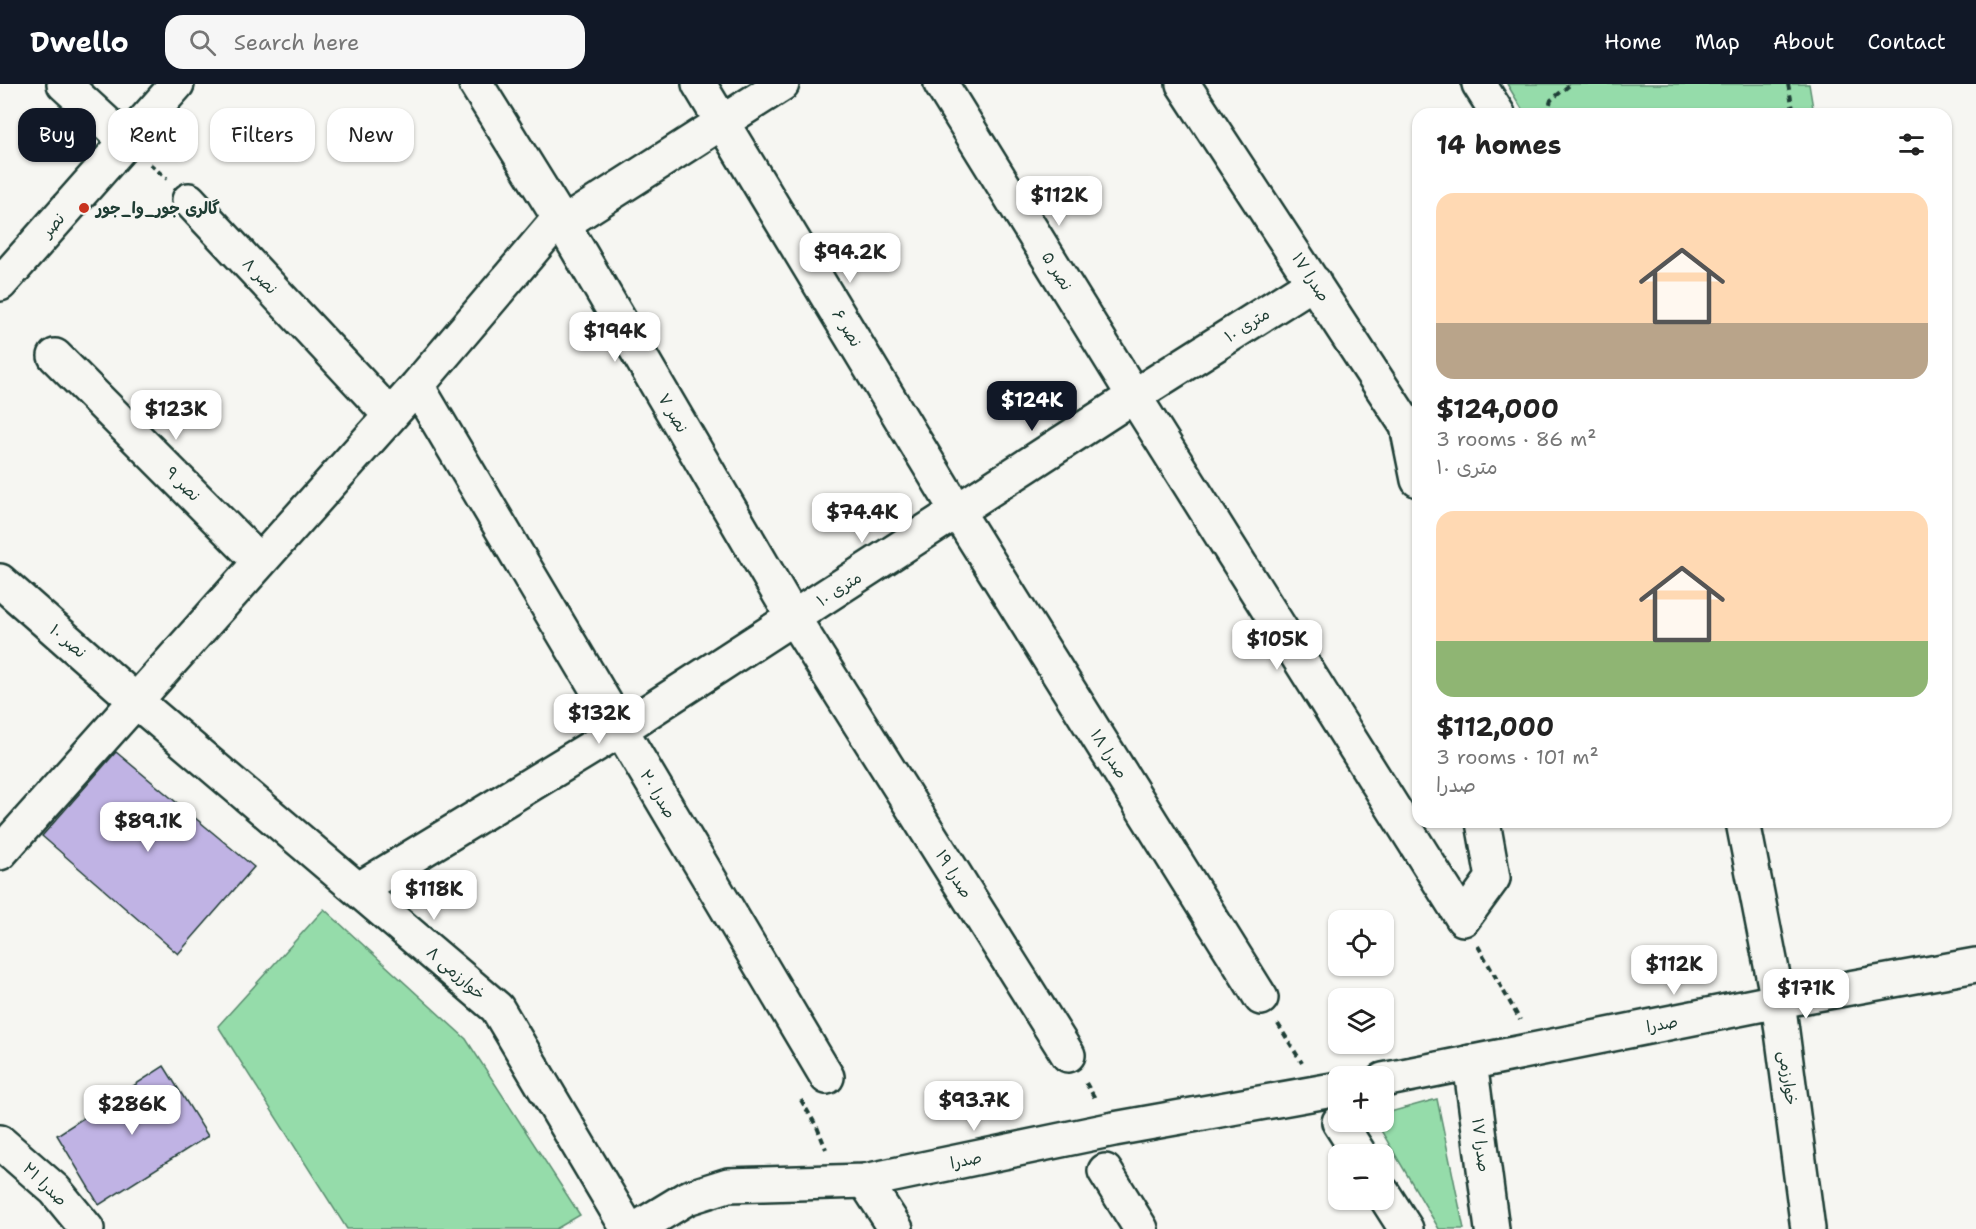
<!DOCTYPE html>
<html lang="en">
<head>
<meta charset="utf-8">
<style>
	:root { --surface:#fff; --page:#f6f6f6; --text:#222; --muted:#767676; --accent:#111827 }
	body { margin:0; font-family:"Shantell Sans","Playpen Sans Arabic",sans-serif; background:var(--page); color:var(--text); height:100vh; display:flex; flex-direction:column; font-size:22px; white-space:nowrap }
	* { box-sizing:border-box; margin:0 }
	p { font-size:20px; color:var(--muted) }
	.icon { flex:none; width:33px; height:33px; fill:none; stroke:currentColor; stroke-width:2; stroke-linecap:round; stroke-linejoin:round }
	.map { position:relative; flex:1; overflow:hidden }
	.drawer { position:absolute; left:1412px; top:24px; width:540px; height:720px; display:flex; flex-direction:column; background:var(--surface); border-radius:18px; box-shadow:0 2px 4px #0004 }
	.drawer>* { flex:none }
	.banner { position:absolute; left:18px; top:24px; width:570px; height:54px; display:flex; gap:12px }
	.tools { position:absolute; left:1328px; top:826px; display:grid; gap:12px }
	.tools a { display:grid; place-items:center; width:66px; height:66px; border-radius:12px; background:var(--surface); box-shadow:0 2px 4px #0004; font-size:30px }
	.price { position:absolute; translate:-50% -51px; padding:0 14px; border-radius:12px; background:#fff; color:#222; font-size:20px; line-height:39px; filter:drop-shadow(0 2px 3px #0008) }
	.price::after { content:''; position:absolute; left:50%; top:36px; width:18px; height:14px; margin-left:-9px; background:inherit; clip-path:polygon(0 0,100% 0,50% 100%) }
	.price.on { background:var(--accent); color:#fff }
	ul { padding:0; list-style:none }
	li { display:grid; align-content:center; gap:12px; height:318px; padding:0 24px }
	li span { display:grid; place-items:center; height:186px; border-radius:18px; color:#555 }
	li>.icon { margin-inline-start:auto }
	span .icon { width:108px; height:108px; fill:#fffc; stroke-width:1 }
	li b { font-size:26px }
	h2 { display:flex; justify-content:space-between; align-items:center; height:72px; padding:0 24px; font-size:26px }
	.tag { padding:0 21px; border-radius:18px; background:var(--surface); box-shadow:0 2px 4px #0004; font-size:21px; line-height:54px }
	.tag.on { background:var(--accent); color:#fff }
	header { display:flex; align-items:center; gap:36px; box-sizing:border-box; height:84px; padding:0 30px; background:var(--accent); color:#fff }
	header strong { font-size:28px }
	nav { display:flex; gap:33px; margin-inline-start:auto; font-size:21px }
	.search { width:420px; height:54px; background:var(--page); display:flex; align-items:center; gap:15px; box-sizing:border-box; padding:0 21px; border-radius:18px; color:var(--muted); font-size:22px }
	.map>svg:first-child { display:block }
</style>
</head>
<body>
<header>
<strong>Dwello</strong>
<div class="search"><svg class="icon" aria-label="search" viewBox="0 0 24 24"><circle cx="10" cy="10" r="6"/><path d="M15 15l6 6"/></svg>Search here</div>
<nav><a>Home</a><a>Map</a><a>About</a><a>Contact</a></nav>
</header>
<div class="map">
<svg width="1976" height="1145" viewBox="0 0 1976 1145">
	<rect width="100%" height="100%" fill="#f6f6f2"/>
	<filter id="ink" filterUnits="userSpaceOnUse"><feTurbulence type="fractalNoise" baseFrequency=".0167" numOctaves="2"/><feDisplacementMap in="SourceGraphic" scale="12" xChannelSelector="R" yChannelSelector="G"/><feConvolveMatrix kernelMatrix="1 2 1 2 8 2 1 2 1" color-interpolation-filters="sRGB"/></filter>
	<g filter="url(#ink)">
		<path fill="#95dcaa" stroke="#5a8c6f" stroke-width="1.5" d="M1507,0h302l5,30h-289z
			M324,825l142,130 114,176 -24,14h-209l-129,-203z
			M1437,1015l27,130h-25l-63,-107h7v-8z"/>
		<path fill="#c0b3e4" stroke="#1f3d34" stroke-width="1.5" d="M116,668l138,115 -76,87 -136,-118z
			M164,982l44,70 -109,69 -42,-70z"/>
		<g fill="none" stroke-linecap="round" stroke-linejoin="round">
			<defs>
				<path id="minor" d="M64,0l62,57
					M476,0l87,140 231,395 274,436
					M699,0l258,427 304,487
					M941,0l193,312 329,523 30,-41 -10,-56
					M1183,0l224,342 11,54
					M1479,0l19,30
					M189,116l201,215
					M55,272l205,206
					M417,302l410,691
					M0,497l136,120 361,307 131,221
					M1743,738l35,179 30,228
					M0,769l417,-467 140,-165 6,3 219,-140
					M359,805l261,-159 514,-334 180,-114
					M1470,978l22,167
					M1339,1038l21,33
					M0,1058l55,48 32,39
					M1105,1087l36,58
					M865,1097l31,48
					M1383,1109l23,36"/>
				<path id="tertiary" d="M0,200l177,-200
					M1383,996l395,-79 198,-36
					M636,1145l51,-31 41,-13 137,-4 249,-52 224,-40"/>
			</defs>
			<use href="#minor" stroke="#1f3d34" stroke-width="38"/>
			<use href="#tertiary" stroke="#1f3d34" stroke-width="38"/>
			<path stroke="#1f3d34" stroke-width="4" stroke-dasharray="6 4.5" stroke-linecap="butt" d="M1788,0l6,30
				M1547,30l4,-14 20,-16
				M150,80l17,15
				M1478,862l42,74
				M1278,940l24,39
				M1086,999l10,17
				M801,1016l16,27 9,22"/>
			<use href="#minor" stroke="#f6f6f2" stroke-width="33"/>
			<use href="#tertiary" stroke="#f6f6f2" stroke-width="33"/>
		</g>
	</g>
	<circle fill="#c8321e" stroke="#f6f6f2" stroke-width="2" cx="84" cy="124" r="6"/>
	<g text-anchor="middle" dominant-baseline="central" stroke-width="6" stroke-linejoin="round" paint-order="stroke">
		<g font-size="16" font-weight="bold" fill="#1f3d34" stroke="#f6f6f2" text-anchor="start">
			<text x="96" y="124">گالری جور_وا_جور</text>
		</g>
		<g font-size="16" fill="#1f3d34" stroke="#f6f6f2">
			<text transform="translate(53 141) rotate(-49)">نصر</text>
			<text transform="translate(1057 187) rotate(58)">نصر ۵</text>
			<text transform="translate(260 192) rotate(47)">نصر ۸</text>
			<text transform="translate(1311 193) rotate(57)">صدرا ۱۷</text>
			<text transform="translate(1247 241) rotate(-32)">۱۰ متری</text>
			<text transform="translate(847 244) rotate(59)">نصر ۶</text>
			<text transform="translate(673 329) rotate(60)">نصر ۷</text>
			<text transform="translate(183 400) rotate(45)">نصر ۹</text>
			<text transform="translate(839 505) rotate(-33)">۱۰ متری</text>
			<text transform="translate(68 557) rotate(41)">نصر ۱۰</text>
			<text transform="translate(1109 670) rotate(58)">صدرا ۱۸</text>
			<text transform="translate(658 710) rotate(59)">صدرا ۲۰</text>
			<text transform="translate(954 790) rotate(58)">صدرا ۱۹</text>
			<text transform="translate(456 889) rotate(41)">خوارزمی ۸</text>
			<text transform="translate(1662 940) rotate(-11)">صدرا</text>
			<text transform="translate(1788 994) rotate(82)">خوارزمی</text>
			<text transform="translate(1481 1061) rotate(83)">صدرا ۱۷</text>
			<text transform="translate(966 1076) rotate(-12)">صدرا</text>
			<text transform="translate(45 1100) rotate(44)">صدرا ۲۱</text>
		</g>
	</g>
</svg>
<div class="tools">
<a><svg class="icon" aria-label="locate" viewBox="0 0 24 24"><circle cx="12" cy="12" r="6"/><path d="M12 2v4M12 18v4M2 12h4M18 12h4"/></svg></a>
<a><svg class="icon" aria-label="layers" viewBox="0 0 24 24"><path d="M12 4l9 5-9 5-9-5zM3 14l9 5 9-5"/></svg></a>
<a>+</a>
<a>−</a>
</div>
<b class="price" style="left:1059px;top:143px">$112K</b>
<b class="price" style="left:850px;top:200px">$94.2K</b>
<b class="price" style="left:615px;top:279px">$194K</b>
<b class="price on" style="left:1032px;top:348px">$124K</b>
<b class="price" style="left:176px;top:357px">$123K</b>
<b class="price" style="left:862px;top:460px">$74.4K</b>
<b class="price" style="left:1277px;top:587px">$105K</b>
<b class="price" style="left:599px;top:661px">$132K</b>
<b class="price" style="left:148px;top:769px">$89.1K</b>
<b class="price" style="left:434px;top:837px">$118K</b>
<b class="price" style="left:1674px;top:912px">$112K</b>
<b class="price" style="left:1806px;top:936px">$171K</b>
<b class="price" style="left:974px;top:1048px">$93.7K</b>
<b class="price" style="left:132px;top:1052px">$286K</b>
<div class="banner">
<a class="tag on">Buy</a>
<a class="tag">Rent</a>
<a class="tag">Filters</a>
<a class="tag">New</a>
</div>
<section class="drawer">
<h2>14 homes<svg class="icon" aria-label="filters" viewBox="0 0 24 24"><path d="M4 7h16M4 17h16"/><circle cx="9" cy="7" r="2"/><circle cx="15" cy="17" r="2"/></svg></h2>
<ul>
<li><span style="background:linear-gradient(#ffd9b3 70%,#b9a48a 0)"><svg class="icon" aria-label="home" viewBox="0 0 24 24"><path d="M3 11l9-7 9 7M6 9v11h12V9"/></svg></span><div><b>$124,000</b><p>3 rooms · 86 m²</p><p>۱۰ متری</p></div></li>
<li><span style="background:linear-gradient(#ffd9b3 70%,#8fb573 0)"><svg class="icon" aria-label="home" viewBox="0 0 24 24"><path d="M3 11l9-7 9 7M6 9v11h12V9"/></svg></span><div><b>$112,000</b><p>3 rooms · 101 m²</p><p>صدرا</p></div></li>
</ul>
</section>
</div>
</body>
</html>
